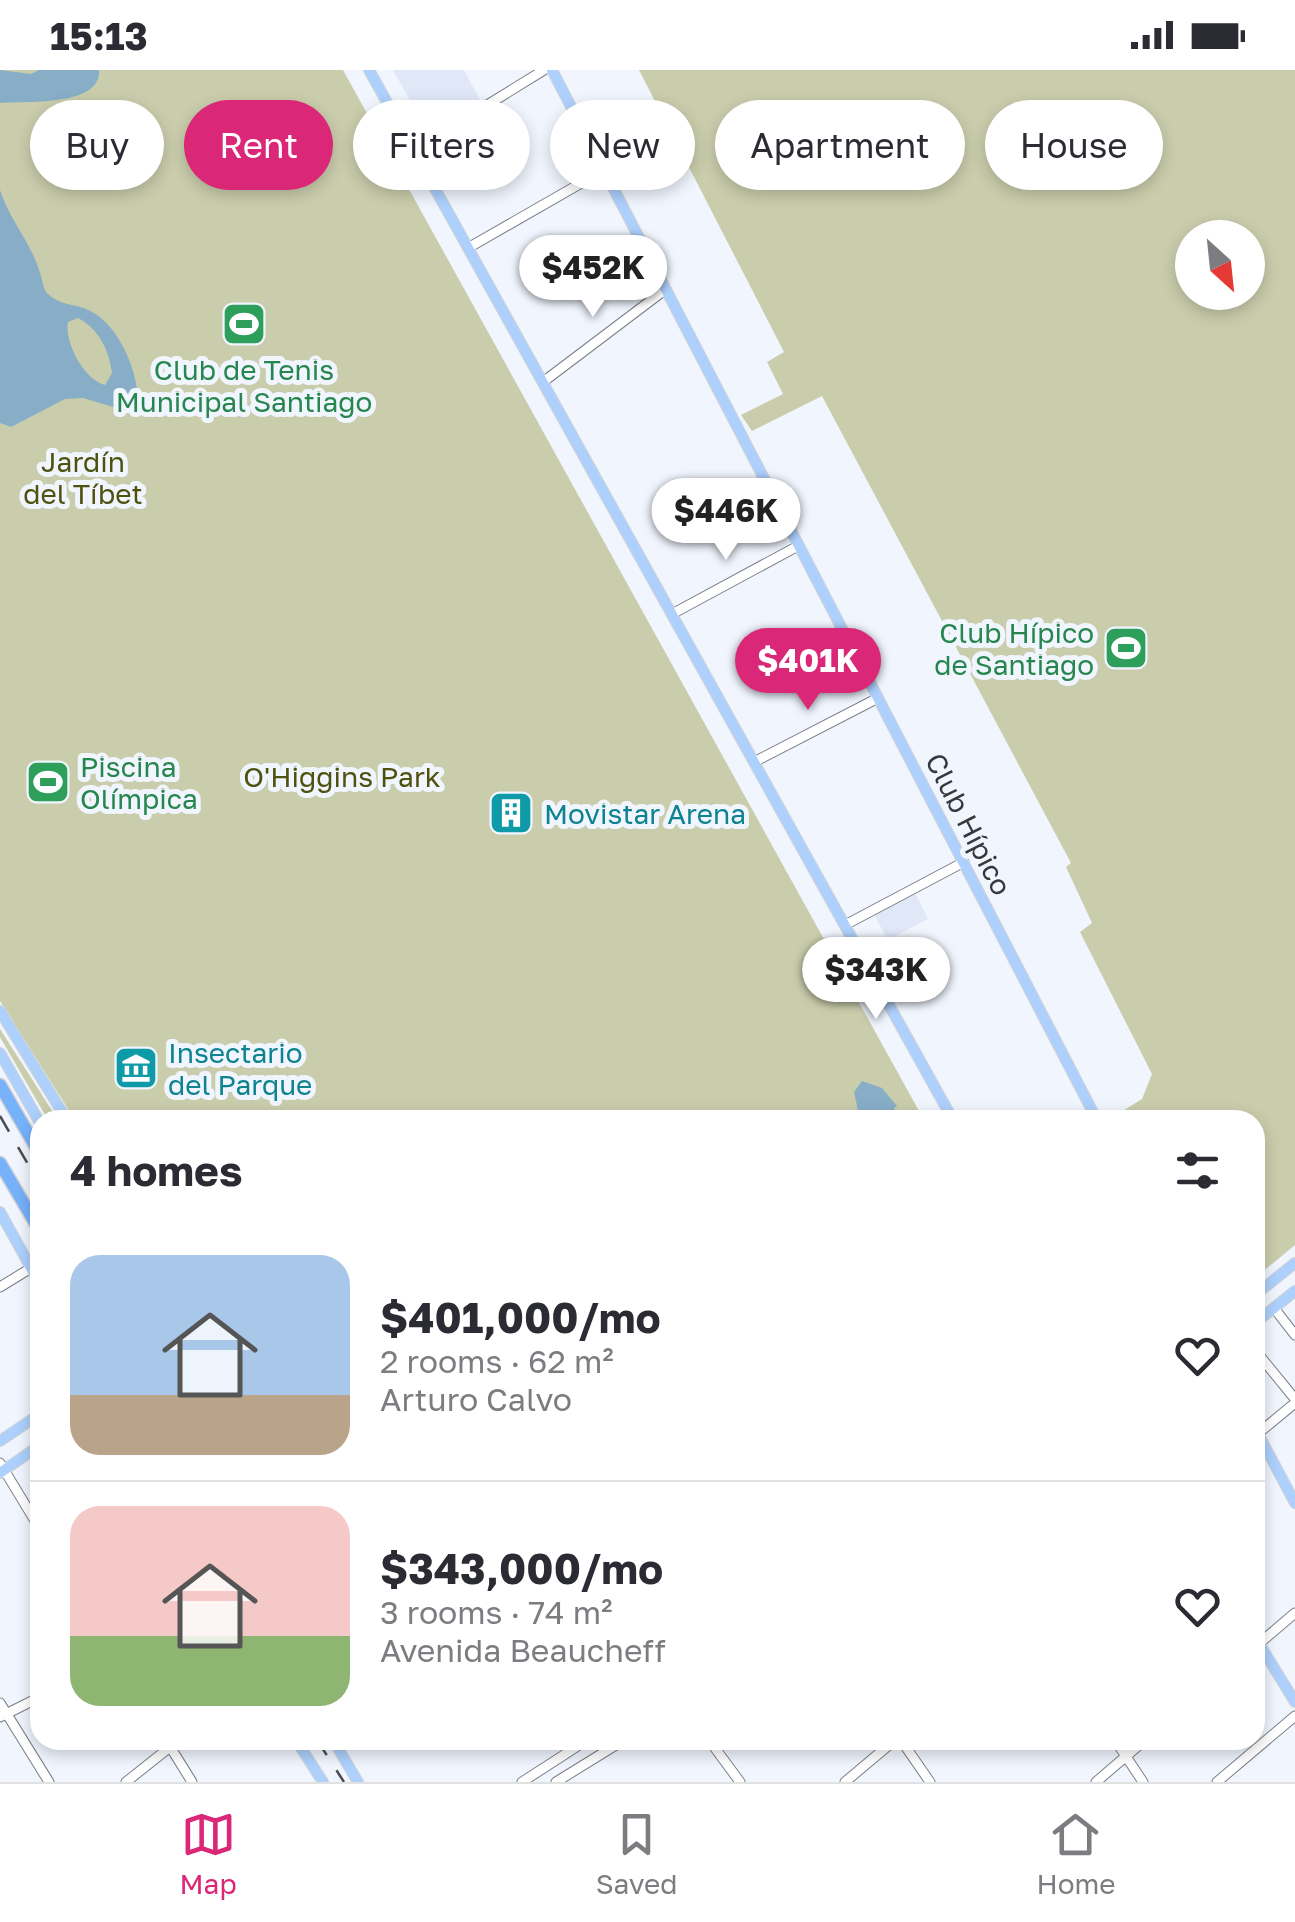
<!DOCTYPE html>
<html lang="en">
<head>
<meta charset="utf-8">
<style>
	:root { --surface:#fff; --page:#f2f2f3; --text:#2b2b33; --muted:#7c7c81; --line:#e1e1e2; --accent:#db2777 }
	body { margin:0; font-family:"Golos Text",sans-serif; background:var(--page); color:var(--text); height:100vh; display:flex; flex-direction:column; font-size:38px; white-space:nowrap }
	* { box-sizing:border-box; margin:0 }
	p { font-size:32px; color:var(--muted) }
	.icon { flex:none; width:55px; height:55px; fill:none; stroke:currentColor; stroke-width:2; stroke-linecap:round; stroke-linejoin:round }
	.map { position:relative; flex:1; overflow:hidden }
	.details { position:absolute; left:30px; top:1040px; width:1235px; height:640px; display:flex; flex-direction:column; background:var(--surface); border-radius:30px; box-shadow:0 5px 15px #0003 }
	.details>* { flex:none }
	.hud { position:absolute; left:30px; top:30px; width:1235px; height:90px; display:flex; gap:20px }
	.needle { width:65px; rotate:153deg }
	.buttons { position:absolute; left:1175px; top:150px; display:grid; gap:20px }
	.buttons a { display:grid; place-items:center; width:90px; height:90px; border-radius:50%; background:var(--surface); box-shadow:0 5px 15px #0003; font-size:50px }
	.price { position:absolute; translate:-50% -85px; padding:0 22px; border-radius:35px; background:#fff; color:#222; font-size:32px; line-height:65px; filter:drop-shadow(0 2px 5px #0008) }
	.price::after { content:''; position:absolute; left:50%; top:60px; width:30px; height:22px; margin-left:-15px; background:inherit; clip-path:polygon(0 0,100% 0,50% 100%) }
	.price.active { background:var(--accent); color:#fff }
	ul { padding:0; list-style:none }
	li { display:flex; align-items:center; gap:30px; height:250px; padding:0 40px }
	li+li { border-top:2px solid var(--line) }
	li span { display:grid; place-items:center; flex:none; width:280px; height:200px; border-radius:30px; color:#555 }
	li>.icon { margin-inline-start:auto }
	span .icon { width:120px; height:120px; fill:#fffc; stroke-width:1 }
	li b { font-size:42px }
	h2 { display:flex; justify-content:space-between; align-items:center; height:120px; padding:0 40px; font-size:42px }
	.chip { padding:0 35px; border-radius:45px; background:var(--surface); box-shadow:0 5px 15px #0003; font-size:35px; line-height:90px }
	.chip.active { background:var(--accent); color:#fff }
	.status { display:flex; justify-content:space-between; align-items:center; height:70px; padding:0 50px; background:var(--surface); direction:ltr }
	.status svg { height:28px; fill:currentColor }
	.dock { display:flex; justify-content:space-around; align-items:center; height:140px; border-top:2px solid var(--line); background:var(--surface); font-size:28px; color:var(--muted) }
	.dock a { display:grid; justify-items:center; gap:5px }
	.dock .active { color:var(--accent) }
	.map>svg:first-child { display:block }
</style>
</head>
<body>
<div class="status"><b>15:13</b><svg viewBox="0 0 49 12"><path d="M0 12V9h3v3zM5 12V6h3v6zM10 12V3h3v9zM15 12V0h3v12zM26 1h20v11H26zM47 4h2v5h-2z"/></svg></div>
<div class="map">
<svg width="1295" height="1712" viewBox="0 0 1295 1712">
	<rect width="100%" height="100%" fill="#f0f5fe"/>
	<path fill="#e0e8f8" d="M393,0h71l17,32 -47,28 -10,-18 -6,3z
		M914,821l14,28 -40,21 -15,-27z"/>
	<path fill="#cacdac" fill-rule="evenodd" d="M0,0h343l581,1050h-849l-75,-119z
		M639,0h656v1175l-40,33v-158h-147l34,-21 10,-25 -72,-142 12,-9 -26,-56 5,-4 -249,-467 -70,35 -11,-16 42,-21 -16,-32 17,-10zM1192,168h56v54h-56z
		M0,959l58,91h-10l-48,-83z"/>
	<path fill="#88aec7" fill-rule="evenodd" d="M0,0l31,4 8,-4h60c3,37 -75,31 -99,33z
		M0,120c9,29 32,54 40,83 3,7 2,15 8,21 10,10 23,10 36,14 30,11 49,51 53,81l-4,6 -10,2 -3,12 -37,-11 -18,1 -54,28 -11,-4zM78,248c21,11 31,32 34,55l-7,12c-21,-5 -41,-43 -37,-63z
		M862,1011l20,7 15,18 -3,2 4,12h-38l-6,-28z"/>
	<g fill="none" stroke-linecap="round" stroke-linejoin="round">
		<defs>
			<path id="minor" d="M414,80l130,-80
				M468,178l136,-78
				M543,312l123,-93
				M672,544l126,-68
				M754,692l124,-64
				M845,855l119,-63
				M0,1217l31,-19
				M1274,1238l21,27
				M1255,1280l40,49
				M1255,1366l40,-33
				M0,1393l40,66
				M1255,1577l40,-34
				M0,1633l49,79
				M0,1647l40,-20
				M166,1670l26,42
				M709,1670l31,42
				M901,1670l29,42
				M1115,1670l28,42
				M126,1712l44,-35
				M522,1712l65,-42
				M556,1712l68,-42
				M845,1712l50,-42
				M1096,1712l49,-42
				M1217,1712l78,-66"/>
			<path id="major" d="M369,0l584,1050
				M552,0l545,1050
				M0,941l67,109
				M0,983l40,70
				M0,1142l40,72
				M1255,1225l40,-32
				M1255,1253l40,-32
				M1255,1358l40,75
				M0,1371l40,-27
				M0,1403l40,-28
				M1255,1567l40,65
				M296,1670l27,42
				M333,1670l25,42"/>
			<path id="highway" d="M0,1015l40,69
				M0,1093l40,68"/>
		</defs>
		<use href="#minor" stroke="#7b7f87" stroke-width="11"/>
		<use href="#major" stroke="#d3d3d4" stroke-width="12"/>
		<use href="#highway" stroke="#d3d3d4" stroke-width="15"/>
		<use href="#minor" stroke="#fff" stroke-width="9"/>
		<use href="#major" stroke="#add0fc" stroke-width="10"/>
		<use href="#highway" stroke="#76b1fa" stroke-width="12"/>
		<path stroke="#494c50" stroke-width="2.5" stroke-dasharray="18 18" stroke-linecap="butt" d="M0,1046l40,69
			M317,1670l27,42"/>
	</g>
	<defs>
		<symbol id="stadium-square" viewBox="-11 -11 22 22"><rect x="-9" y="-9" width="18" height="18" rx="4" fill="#2e9e5b" stroke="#f0f5fe"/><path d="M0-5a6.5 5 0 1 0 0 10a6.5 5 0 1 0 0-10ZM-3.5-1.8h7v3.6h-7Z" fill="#fff"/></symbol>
		<symbol id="building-square" viewBox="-11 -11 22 22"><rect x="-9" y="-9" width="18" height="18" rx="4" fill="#0f9aa8" stroke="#f0f5fe"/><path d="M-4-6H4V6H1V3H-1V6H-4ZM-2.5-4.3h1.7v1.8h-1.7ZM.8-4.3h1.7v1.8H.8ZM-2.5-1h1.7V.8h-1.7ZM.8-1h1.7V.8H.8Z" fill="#fff"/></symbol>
		<symbol id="museum-square" viewBox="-11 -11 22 22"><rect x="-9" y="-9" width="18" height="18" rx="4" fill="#0f9aa8" stroke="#f0f5fe"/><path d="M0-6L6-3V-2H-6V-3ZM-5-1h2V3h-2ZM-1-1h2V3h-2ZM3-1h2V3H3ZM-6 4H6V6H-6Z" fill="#fff"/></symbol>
	</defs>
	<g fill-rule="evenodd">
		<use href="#stadium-square" x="219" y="229" width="50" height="50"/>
		<use href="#stadium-square" x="1101" y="553" width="50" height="50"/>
		<use href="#stadium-square" x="23" y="687" width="50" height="50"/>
		<use href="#building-square" x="486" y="718" width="50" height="50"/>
		<use href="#museum-square" x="111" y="973" width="50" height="50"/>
	</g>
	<g text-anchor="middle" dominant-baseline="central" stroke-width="10" stroke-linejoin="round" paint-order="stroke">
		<g font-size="28" fill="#27864d" stroke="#f0f5fe">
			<text x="244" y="299">Club de Tenis<tspan x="244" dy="32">Municipal Santiago</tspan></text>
			<text x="1094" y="562" text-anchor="end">Club Hípico<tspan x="1094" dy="32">de Santiago</tspan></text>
			<text x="80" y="696" text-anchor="start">Piscina<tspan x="80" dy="32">Olímpica</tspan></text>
		</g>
		<g font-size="28" fill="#4f510e" stroke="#f0f5fe">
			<text x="83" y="391">Jardín<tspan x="83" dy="32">del Tíbet</tspan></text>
			<text x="342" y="706">O'Higgins Park</text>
		</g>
		<g font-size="28" fill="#0d838f" stroke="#f0f5fe" text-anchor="start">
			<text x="544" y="743">Movistar Arena</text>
			<text x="168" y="982">Insectario<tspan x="168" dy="32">del Parque</tspan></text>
		</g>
		<g font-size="28" fill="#36383c" stroke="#f0f5fe">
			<text transform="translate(969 754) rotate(63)">Club Hípico</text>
		</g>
	</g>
</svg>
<div class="buttons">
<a><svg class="needle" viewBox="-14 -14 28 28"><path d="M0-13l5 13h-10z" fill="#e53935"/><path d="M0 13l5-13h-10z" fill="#7c7c81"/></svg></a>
</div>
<b class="price" style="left:593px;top:250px">$452K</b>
<b class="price" style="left:726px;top:493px">$446K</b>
<b class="price active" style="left:808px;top:643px">$401K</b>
<b class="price" style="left:876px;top:952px">$343K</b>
<div class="hud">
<a class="chip">Buy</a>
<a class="chip active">Rent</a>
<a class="chip">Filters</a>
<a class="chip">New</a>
<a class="chip">Apartment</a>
<a class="chip">House</a>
</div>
<section class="details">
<h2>4 homes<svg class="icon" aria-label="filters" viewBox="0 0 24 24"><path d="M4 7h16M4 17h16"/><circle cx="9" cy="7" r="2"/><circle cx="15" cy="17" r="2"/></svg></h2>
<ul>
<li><span style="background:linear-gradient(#a9c7e8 70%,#b9a48a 0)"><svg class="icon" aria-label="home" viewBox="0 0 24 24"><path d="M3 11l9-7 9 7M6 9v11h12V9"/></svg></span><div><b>$401,000/mo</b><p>2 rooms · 62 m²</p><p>Arturo Calvo</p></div><svg class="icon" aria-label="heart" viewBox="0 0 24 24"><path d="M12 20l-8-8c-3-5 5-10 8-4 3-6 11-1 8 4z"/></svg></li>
<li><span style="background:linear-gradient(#f6c9c9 65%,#8fb573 0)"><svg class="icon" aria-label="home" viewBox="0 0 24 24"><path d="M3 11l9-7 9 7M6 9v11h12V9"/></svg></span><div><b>$343,000/mo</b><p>3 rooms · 74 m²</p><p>Avenida Beaucheff</p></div><svg class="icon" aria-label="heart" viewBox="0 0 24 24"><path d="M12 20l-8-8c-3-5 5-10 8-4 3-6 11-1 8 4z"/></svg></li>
</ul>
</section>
</div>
<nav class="dock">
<a class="active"><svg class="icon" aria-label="map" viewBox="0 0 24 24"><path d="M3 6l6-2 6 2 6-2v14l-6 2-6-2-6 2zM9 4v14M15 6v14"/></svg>Map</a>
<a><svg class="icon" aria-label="saved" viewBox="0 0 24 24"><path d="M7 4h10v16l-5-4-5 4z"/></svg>Saved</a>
<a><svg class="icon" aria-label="home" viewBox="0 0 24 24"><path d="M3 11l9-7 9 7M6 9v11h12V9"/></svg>Home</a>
</nav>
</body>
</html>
